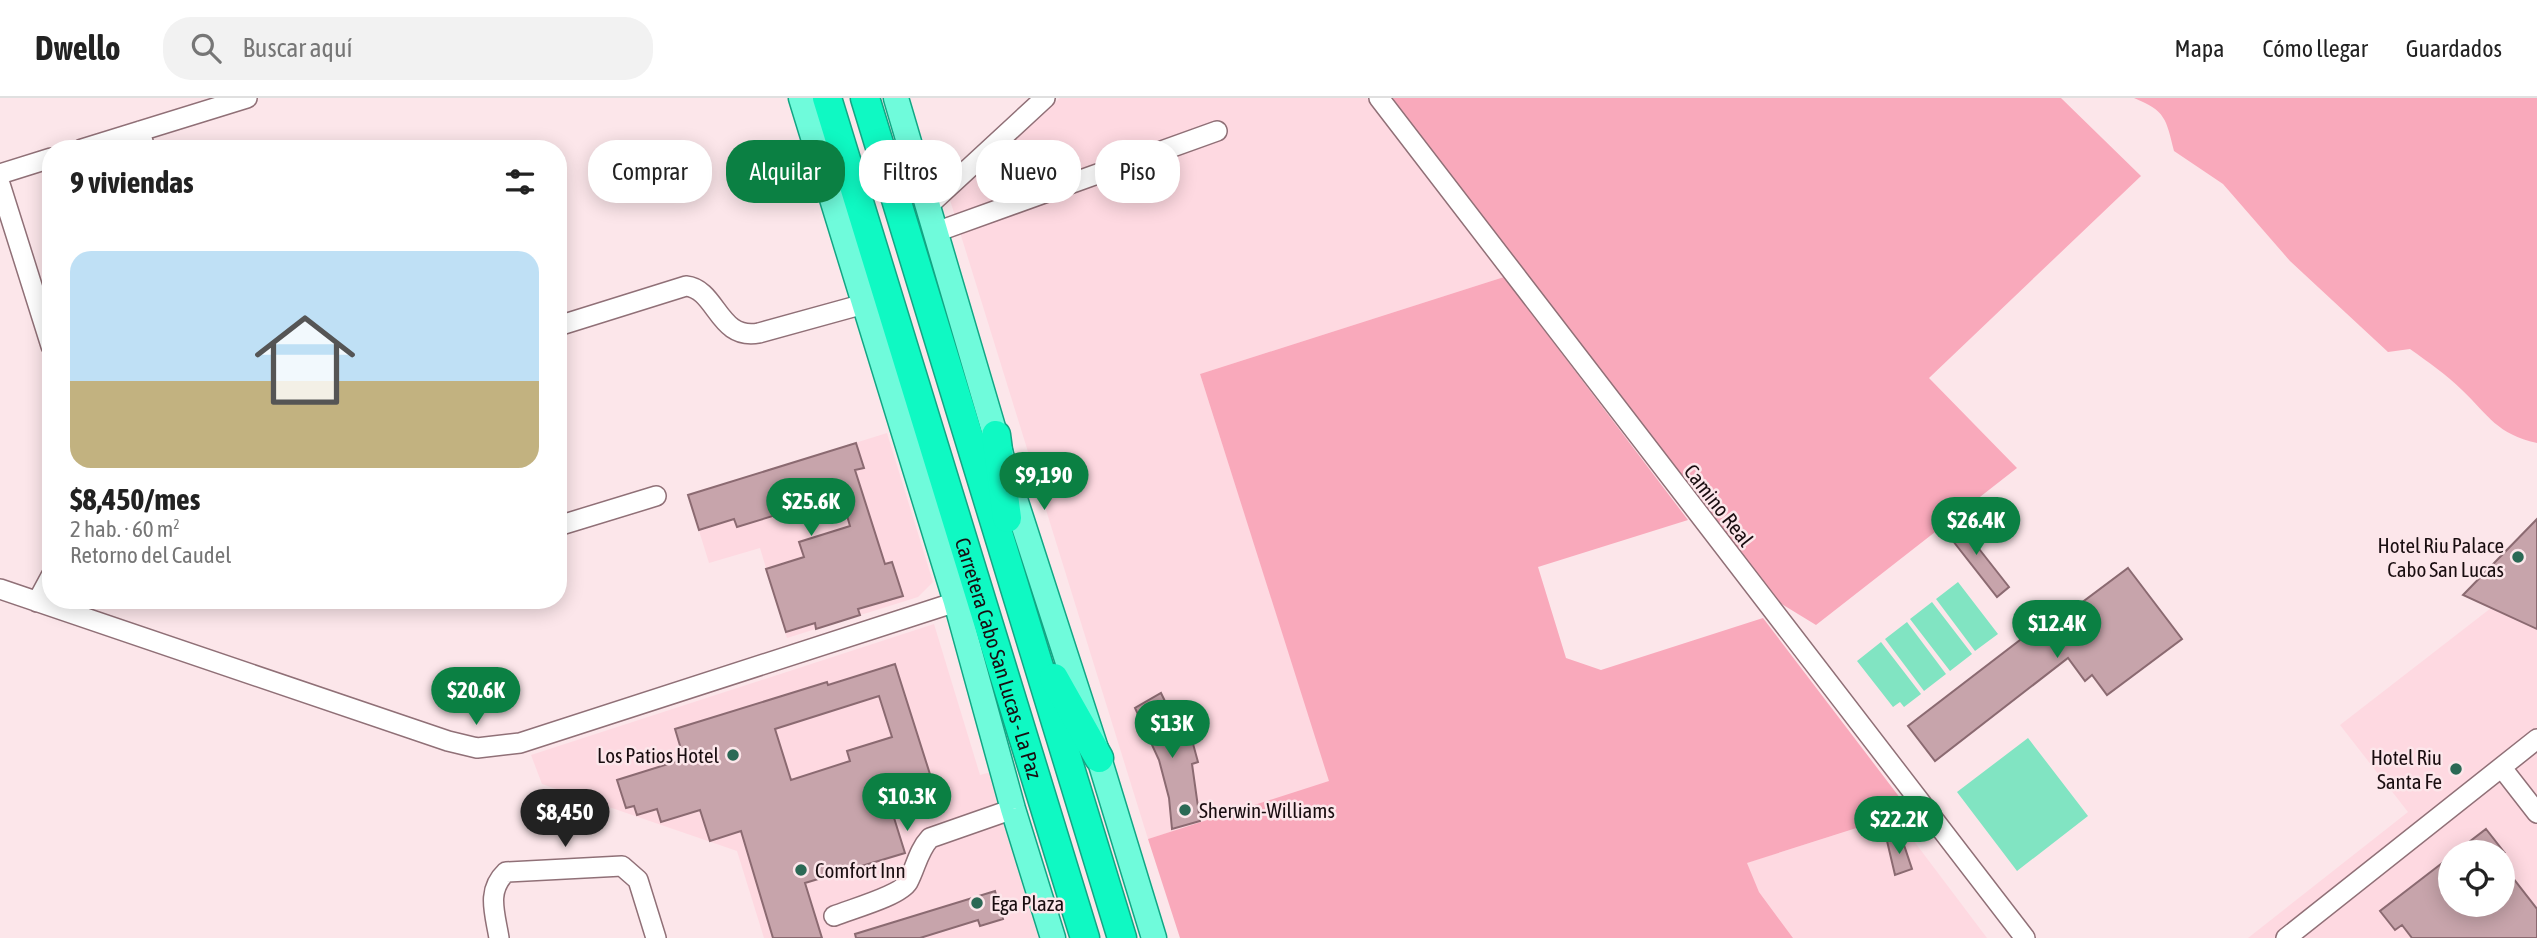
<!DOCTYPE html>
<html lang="es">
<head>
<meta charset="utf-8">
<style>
	:root { --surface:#fff; --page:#f2f2f2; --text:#222; --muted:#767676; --line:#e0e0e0; --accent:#0b8043 }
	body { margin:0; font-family:"Asap Condensed",sans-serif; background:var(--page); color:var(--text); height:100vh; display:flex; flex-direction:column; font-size:26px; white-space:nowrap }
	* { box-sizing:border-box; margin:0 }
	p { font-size:23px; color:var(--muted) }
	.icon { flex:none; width:38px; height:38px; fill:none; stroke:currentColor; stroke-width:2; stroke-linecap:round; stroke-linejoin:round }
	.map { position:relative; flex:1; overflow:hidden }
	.drawer { position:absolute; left:42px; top:42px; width:525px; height:469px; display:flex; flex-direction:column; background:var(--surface); border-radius:28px; box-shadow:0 4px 18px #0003 }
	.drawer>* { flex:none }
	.top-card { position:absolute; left:588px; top:42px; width:665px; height:63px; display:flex; gap:14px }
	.buttons { position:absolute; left:2438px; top:742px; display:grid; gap:14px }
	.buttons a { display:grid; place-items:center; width:77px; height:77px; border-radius:50%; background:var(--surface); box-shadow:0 4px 18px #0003; font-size:35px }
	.price { position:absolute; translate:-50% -60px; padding:0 16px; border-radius:24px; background:var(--accent); color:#fff; font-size:23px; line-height:46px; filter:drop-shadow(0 2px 4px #0008) }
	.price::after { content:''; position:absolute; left:50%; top:42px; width:21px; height:16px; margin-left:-10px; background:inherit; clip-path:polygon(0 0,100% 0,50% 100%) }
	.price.active { background:#222; color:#fff }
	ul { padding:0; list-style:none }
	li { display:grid; align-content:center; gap:14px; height:371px; padding:0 28px }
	li span { display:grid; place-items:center; height:217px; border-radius:21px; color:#555 }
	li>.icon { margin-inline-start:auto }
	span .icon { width:126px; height:126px; fill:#fffc; stroke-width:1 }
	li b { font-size:30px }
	h2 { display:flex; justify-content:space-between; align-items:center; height:84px; padding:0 28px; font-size:30px }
	.pill { padding:0 24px; border-radius:28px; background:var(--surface); box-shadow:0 4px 18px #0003; font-size:24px; line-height:63px }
	.pill.active { background:var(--accent); color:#fff }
	header { display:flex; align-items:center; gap:42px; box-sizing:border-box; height:98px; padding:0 35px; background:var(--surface); border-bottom:2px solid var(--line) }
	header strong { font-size:33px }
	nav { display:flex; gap:38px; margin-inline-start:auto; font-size:24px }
	.search { width:490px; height:63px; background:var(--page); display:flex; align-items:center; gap:18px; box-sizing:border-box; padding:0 24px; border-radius:28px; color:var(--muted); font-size:26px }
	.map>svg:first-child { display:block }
</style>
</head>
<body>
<header>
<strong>Dwello</strong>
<div class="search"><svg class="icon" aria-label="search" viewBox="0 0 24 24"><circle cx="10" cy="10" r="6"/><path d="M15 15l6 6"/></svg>Buscar aquí</div>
<nav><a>Mapa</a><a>Cómo llegar</a><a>Guardados</a></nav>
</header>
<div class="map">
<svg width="2537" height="840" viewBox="0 0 2537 840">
	<rect width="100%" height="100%" fill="#fce6ea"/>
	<path fill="#fed9e1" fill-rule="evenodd" d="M1060,0h307l137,179 -304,97 130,408 -182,57 -198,-639z
		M887,335l46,149 -15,15 -131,41 -27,-90 -51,15 -21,-68z
		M2491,510l46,21v309h-289l160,-126 -68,-87zM2450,754h52v53h-52z
		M934,526l46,151 11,-3 51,166h-278l-27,-87 -195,-67 -11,-29z
		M1895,718l92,122h-194l-34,-46 -13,-29z"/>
	<path fill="#f9a9bb" d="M1393,0h668l80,78 -212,202 88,90 -201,157 -36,-22 -15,-13 -367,-481z
		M2134,0h403v345c-40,-9 -48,-27 -75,-53 -16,-16 -34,-28 -52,-41l-22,3 -98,-91 -67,-77 -49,-33c-8,-32 -8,-40 -40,-53z
		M1504,179l184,243 -150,47 28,91 35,12 162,-52 147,193 -163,52 12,29 34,46h-613l-32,-99 181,-58 -129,-407z"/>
	<path fill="#81e4c2" d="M1958,484l40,52 -23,17 -39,-52z
		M1932,504l40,52 -22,17 -40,-52z
		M1907,524l39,52 -22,17 -39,-52z
		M1881,544l40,52 -17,13 -4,-5 -7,5 -36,-46z
		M2028,640l60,78 -71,55 -60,-79z"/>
	<path fill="#c7a4ab" stroke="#8b6a71" stroke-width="2" fill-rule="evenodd" d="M856,345l8,25 -9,2 30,94 7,-2 11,34 -45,13 2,6 -44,14 -1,-6 -29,9 -20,-63 38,-12 -5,-15 51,-16 -9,-31 -104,32 -3,-8 -35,11 -11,-35z
		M1954,419l55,70 -12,10 -55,-70z
		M2537,421v110l-74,-34z
		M2128,470l54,71 -75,56 -15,-20 -7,6 -17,-23 -133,103 -27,-35 129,-99 4,6z
		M895,566l40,126 -45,15 15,48 -100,30 17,55h-49l-32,-107 -31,10 -10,-31 -39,12 -4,-13 -20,6 -3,-9 -8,2 -9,-28 67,-21 -9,-30 152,-47 1,3zM879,598l13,41 -45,14 3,10 -59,19 -16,-51z
		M1161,595l24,50 7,-3 6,22 -6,2 8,57 -28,8 -3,-31 -10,-38 -24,-52z
		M2486,731l18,23h-48z
		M1901,738l11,33 -17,6 -8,-34z
		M2450,759v48h52v-41l35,45v29h-125l-10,-13 -7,5 -15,-19z
		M995,793l8,28 -23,7 -2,-6 -58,18h-64l-1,-4z"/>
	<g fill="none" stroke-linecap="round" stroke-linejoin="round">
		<defs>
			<path id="minor" d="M1379,0l646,840
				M140,33l5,18
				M82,51l165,-51
				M0,76l51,-16
				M0,86l51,162
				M928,108l117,-108
				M936,134l281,-101
				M558,228l128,-40c31,3 32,55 73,47l105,-29
				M558,428l98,-30
				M0,491l448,152 29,7 43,-5 436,-141
				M37,504l14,-26
				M2502,670l35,45
				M834,818c17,-7 66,-20 74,-34 8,-15 10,-31 22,-44l83,-29
				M499,840c-4,-25 -13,-47 7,-66l116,-6 16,14 18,58
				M2286,840l251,-199"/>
			<path id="major" d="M801,0l155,504 57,207 40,129
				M896,0l109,370 94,290 55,180"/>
			<g id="highway">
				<path id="s1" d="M827,0l258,840"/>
				<path d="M865,0l257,840"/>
				<path d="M996,337l11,83"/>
				<path d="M1054,580l45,80"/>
			</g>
		</defs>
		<use href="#minor" stroke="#907077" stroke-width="22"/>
		<use href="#major" stroke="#12a684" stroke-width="27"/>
		<use href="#highway" stroke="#12a684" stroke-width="31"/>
		<use href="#minor" stroke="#fff" stroke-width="19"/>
		<use href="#major" stroke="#6ffbdb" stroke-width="24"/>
		<use href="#highway" stroke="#0ff9c3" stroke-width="28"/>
	</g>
	<g fill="#2b6955" stroke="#fce6ea" stroke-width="2.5">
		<circle cx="2518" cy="459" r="7"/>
		<circle cx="733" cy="657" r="7"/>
		<circle cx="2456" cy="671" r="7"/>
		<circle cx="1185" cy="712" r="7"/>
		<circle cx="801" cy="772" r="7"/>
		<circle cx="977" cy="805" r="7"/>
	</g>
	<g text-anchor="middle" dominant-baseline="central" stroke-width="5" stroke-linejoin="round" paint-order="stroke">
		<g font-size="21" fill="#190d10" stroke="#fce6ea">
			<text transform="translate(1719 407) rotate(52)">Camino Real</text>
			<text stroke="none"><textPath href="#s1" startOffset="586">Carretera Cabo San Lucas - La Paz</textPath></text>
		</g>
		<g font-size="21" fill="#190d10" stroke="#fce6ea" text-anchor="end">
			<text x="2504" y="447">Hotel Riu Palace<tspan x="2504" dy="24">Cabo San Lucas</tspan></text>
			<text x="719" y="657">Los Patios Hotel</text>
			<text x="2442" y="659">Hotel Riu<tspan x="2442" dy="24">Santa Fe</tspan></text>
			<text x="1199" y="712" text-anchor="start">Sherwin-Williams</text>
			<text x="815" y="772" text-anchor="start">Comfort Inn</text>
			<text x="991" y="805" text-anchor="start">Ega Plaza</text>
		</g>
	</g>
</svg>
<div class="buttons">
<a><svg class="icon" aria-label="locate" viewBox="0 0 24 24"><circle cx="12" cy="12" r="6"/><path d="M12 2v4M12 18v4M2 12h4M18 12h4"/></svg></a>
</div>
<b class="price" style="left:1044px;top:414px">$9,190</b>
<b class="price" style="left:811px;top:440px">$25.6K</b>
<b class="price" style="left:1976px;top:459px">$26.4K</b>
<b class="price" style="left:2057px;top:562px">$12.4K</b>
<b class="price" style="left:476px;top:629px">$20.6K</b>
<b class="price" style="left:1172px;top:662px">$13K</b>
<b class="price" style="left:907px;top:735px">$10.3K</b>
<b class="price active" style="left:565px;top:751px">$8,450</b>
<b class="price" style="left:1899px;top:758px">$22.2K</b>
<div class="top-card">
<a class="pill">Comprar</a>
<a class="pill active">Alquilar</a>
<a class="pill">Filtros</a>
<a class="pill">Nuevo</a>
<a class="pill">Piso</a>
</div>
<section class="drawer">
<h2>9 viviendas<svg class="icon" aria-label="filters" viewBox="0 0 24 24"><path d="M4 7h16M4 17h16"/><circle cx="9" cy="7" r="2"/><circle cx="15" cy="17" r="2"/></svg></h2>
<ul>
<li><span style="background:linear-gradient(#bfe0f5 60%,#c2b280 0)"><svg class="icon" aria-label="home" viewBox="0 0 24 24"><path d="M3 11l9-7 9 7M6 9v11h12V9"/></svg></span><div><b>$8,450/mes</b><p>2 hab. · 60 m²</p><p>Retorno del Caudel</p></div></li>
</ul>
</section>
</div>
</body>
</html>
